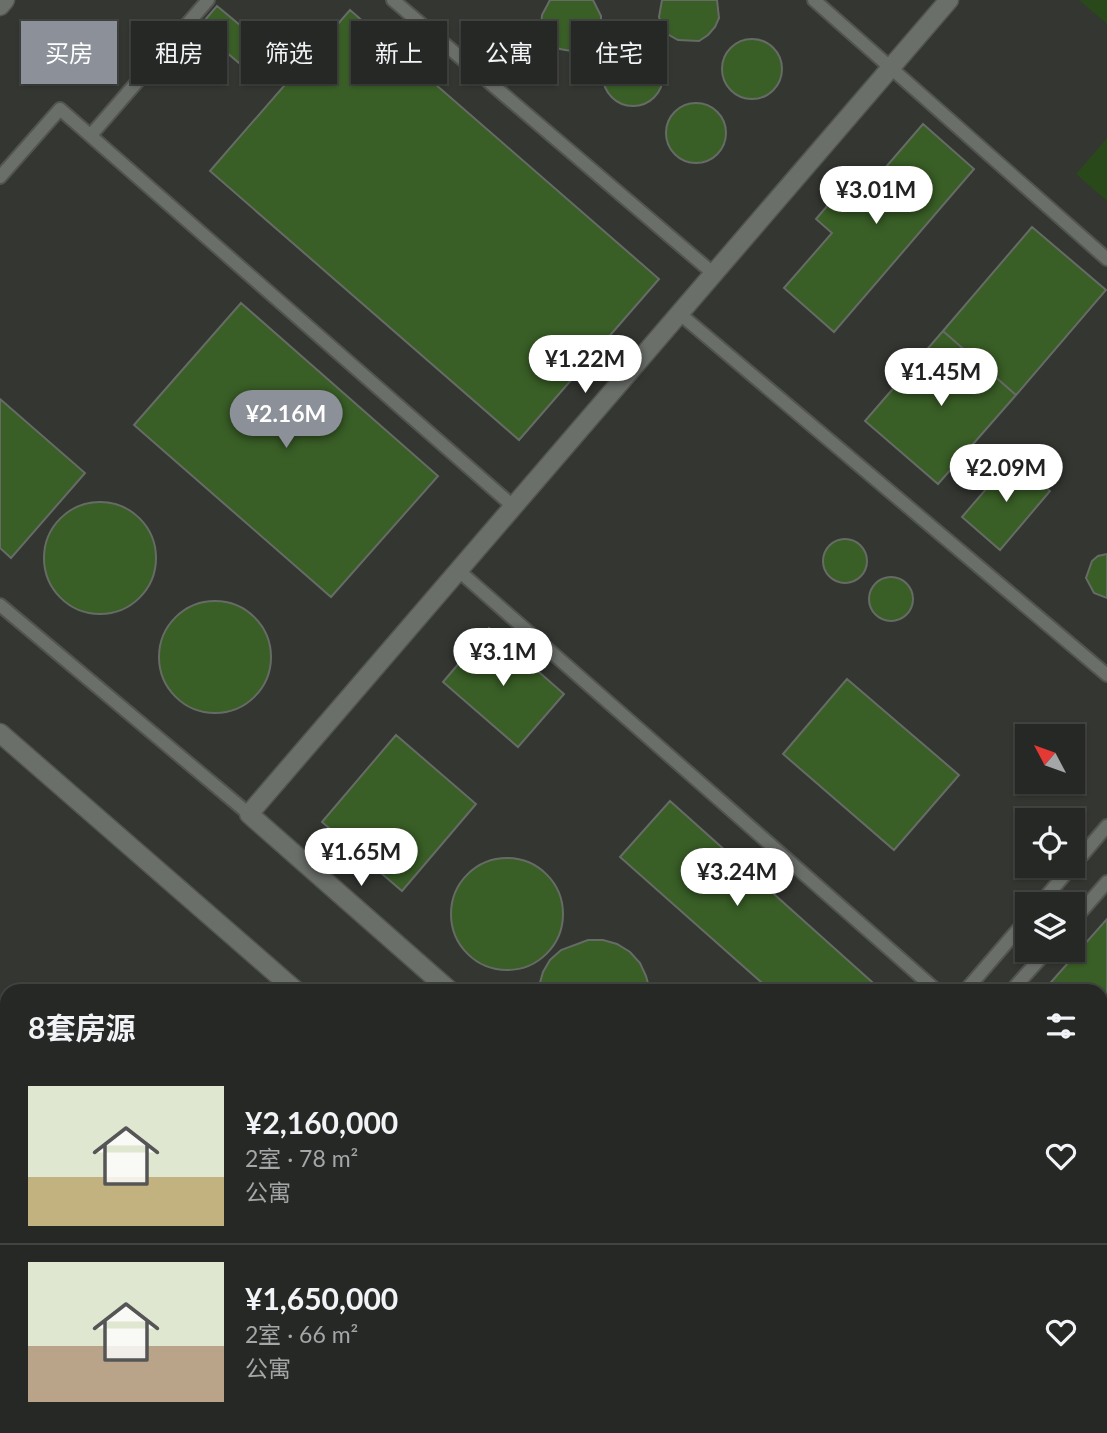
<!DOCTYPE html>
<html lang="zh">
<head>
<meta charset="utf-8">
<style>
	:root { --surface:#262825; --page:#323432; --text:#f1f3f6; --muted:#a4a6a7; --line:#424442; --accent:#8c9099 }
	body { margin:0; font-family:Lato,"Noto Sans SC",sans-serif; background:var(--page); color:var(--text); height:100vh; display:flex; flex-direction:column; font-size:26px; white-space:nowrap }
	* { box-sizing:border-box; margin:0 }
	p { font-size:23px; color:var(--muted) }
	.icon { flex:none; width:38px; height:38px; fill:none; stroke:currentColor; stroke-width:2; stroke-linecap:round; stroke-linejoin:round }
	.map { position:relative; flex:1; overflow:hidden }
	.panel { position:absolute; left:0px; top:984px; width:1108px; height:450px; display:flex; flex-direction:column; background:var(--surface); border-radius:21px 21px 0 0; box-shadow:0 2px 5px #0004,0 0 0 2px var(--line) }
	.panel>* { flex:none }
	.hud { position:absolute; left:21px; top:21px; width:700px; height:63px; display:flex; gap:14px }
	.needle { width:46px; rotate:311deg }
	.fabs { position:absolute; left:1015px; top:724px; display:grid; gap:14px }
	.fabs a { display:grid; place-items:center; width:70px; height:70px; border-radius:0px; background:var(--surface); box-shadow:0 2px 5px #0004,0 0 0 2px var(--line); font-size:35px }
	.price { position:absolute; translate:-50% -60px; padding:0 16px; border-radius:24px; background:#fff; color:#222; font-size:23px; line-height:46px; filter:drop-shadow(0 2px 4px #0008) }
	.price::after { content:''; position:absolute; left:50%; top:42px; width:21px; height:16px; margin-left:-10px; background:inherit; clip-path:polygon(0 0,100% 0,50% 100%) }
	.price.selected { background:var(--accent); color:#fff }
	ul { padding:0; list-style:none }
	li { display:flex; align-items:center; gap:21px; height:175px; padding:0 28px }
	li+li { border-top:2px solid var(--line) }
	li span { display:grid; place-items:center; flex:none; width:196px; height:140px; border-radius:0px; color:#555 }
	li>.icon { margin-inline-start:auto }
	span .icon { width:84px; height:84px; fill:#fffc; stroke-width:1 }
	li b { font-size:30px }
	h2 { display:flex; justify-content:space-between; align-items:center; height:84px; padding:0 28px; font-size:30px }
	.chip { padding:0 24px; border-radius:0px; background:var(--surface); box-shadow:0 2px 5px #0004,0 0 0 2px var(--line); font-size:24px; line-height:63px }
	.chip.selected { background:var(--accent); color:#fff }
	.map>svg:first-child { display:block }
</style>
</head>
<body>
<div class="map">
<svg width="1107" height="1433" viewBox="0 0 1107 1433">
	<rect width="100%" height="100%" fill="#333631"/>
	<path fill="#2a491b" d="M1079,0h28v24z
		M1107,138v63l-31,-27z
		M999,1426h100l8,7h-101z"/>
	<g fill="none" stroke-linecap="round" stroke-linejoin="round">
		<path stroke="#0a2600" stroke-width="47" d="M0,1341h7
			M431,1426l24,7"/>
	</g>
	<path fill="#395e26" stroke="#676b66" stroke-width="2" d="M550,0h43l8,16v10l-3,11 -8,8 -19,6 -11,-2 -9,-5 -6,-8 -4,-10 1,-11z
		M662,0h55l2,18 -4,9 -7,8 -9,6 -21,-1 -9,-5 -7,-8 -3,-10z
		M217,6l41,34 -19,23 -41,-35z
		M350,10l309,269 -140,161 -309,-269z
		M722 69a30 30 0 1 1 60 0a30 30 0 1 1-60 0Z
		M603 76a30 30 0 1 1 60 0a30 30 0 1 1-60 0Z
		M666 133a30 30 0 1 1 60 0a30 30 0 1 1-60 0Z
		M923,124l51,45 -140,163 -50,-44 48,-55 -16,-14 37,-43 14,13z
		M1032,227l74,63 -90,105 -73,-64z
		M241,303l197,173 -107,121 -197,-172z
		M943,331l73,64 -78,89 -73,-63z
		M0,399l85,74 -74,85 -11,-10z
		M1012,459l38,32 -50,59 -38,-33z
		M44 558a56 56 0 1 1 112 0a56 56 0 1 1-112 0Z
		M823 561a22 22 0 1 1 44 0a22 22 0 1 1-44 0Z
		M1107,554v44l-13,-5 -8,-15 6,-17 6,-5z
		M869 599a22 22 0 1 1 44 0a22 22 0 1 1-44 0Z
		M159 657a56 56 0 1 1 112 0a56 56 0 1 1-112 0Z
		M489,628l75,66 -46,53 -75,-65z
		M847,679l112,96 -65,75 -111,-96z
		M396,735l80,69 -74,87 -80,-69z
		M670,801l211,189h-111l-150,-133z
		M451 914a56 56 0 1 1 112 0a56 56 0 1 1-112 0Z
		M1107,919v423l-6,7v-359h-57z
		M588,940h15l14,4 13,8 10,11 6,13 4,14h-112l5,-18 7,-12 11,-10z"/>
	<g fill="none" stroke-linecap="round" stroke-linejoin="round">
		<defs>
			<path id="lane" d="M393,0l321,274
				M814,0l293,259
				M91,135l117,-135
				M0,177l60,-68 454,398
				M680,314l427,361
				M459,571l477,419
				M0,605l249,209
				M1073,866l34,-40
				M1039,905l33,-39
				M1073,921l34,-39
				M966,990l61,-71
				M1012,990l36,-40
				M1101,1412l6,5"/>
			<path id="street" d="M0,6l5,-6
				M0,733l295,257
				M449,990l-200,-176 700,-814
				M796,1426l8,7
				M945,1426l7,7"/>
		</defs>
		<use href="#lane" stroke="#515450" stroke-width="16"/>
		<use href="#street" stroke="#515450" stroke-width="21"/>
		<use href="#lane" stroke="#6b6f6a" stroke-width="12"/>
		<use href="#street" stroke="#6b6f6a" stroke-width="18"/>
	</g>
</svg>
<div class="fabs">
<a><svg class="needle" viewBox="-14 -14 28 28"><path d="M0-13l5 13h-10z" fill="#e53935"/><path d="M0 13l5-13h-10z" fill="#a4a6a7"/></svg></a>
<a><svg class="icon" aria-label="locate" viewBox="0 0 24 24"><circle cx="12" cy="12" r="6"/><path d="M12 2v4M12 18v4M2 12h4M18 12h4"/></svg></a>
<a><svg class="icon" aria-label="layers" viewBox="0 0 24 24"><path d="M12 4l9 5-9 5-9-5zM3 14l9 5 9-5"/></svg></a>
</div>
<b class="price" style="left:876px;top:226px">¥3.01M</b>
<b class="price" style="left:585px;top:395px">¥1.22M</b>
<b class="price" style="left:941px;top:408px">¥1.45M</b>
<b class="price selected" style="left:286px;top:450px">¥2.16M</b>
<b class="price" style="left:1006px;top:504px">¥2.09M</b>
<b class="price" style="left:503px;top:688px">¥3.1M</b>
<b class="price" style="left:361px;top:888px">¥1.65M</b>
<b class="price" style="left:737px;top:908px">¥3.24M</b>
<div class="hud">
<a class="chip selected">买房</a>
<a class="chip">租房</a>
<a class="chip">筛选</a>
<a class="chip">新上</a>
<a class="chip">公寓</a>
<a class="chip">住宅</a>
</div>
<section class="panel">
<h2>8套房源<svg class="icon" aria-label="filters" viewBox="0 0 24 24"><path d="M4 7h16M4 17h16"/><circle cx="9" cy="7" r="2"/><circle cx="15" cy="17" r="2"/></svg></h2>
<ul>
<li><span style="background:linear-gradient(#dfe7d0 65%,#c2b280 0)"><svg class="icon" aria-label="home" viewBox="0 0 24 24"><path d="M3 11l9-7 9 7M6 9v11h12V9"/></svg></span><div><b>¥2,160,000</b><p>2室 · 78 m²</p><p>公寓</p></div><svg class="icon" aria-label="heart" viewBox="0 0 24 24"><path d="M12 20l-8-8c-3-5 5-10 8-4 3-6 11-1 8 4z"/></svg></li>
<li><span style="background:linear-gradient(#dfe7d0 60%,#b9a48a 0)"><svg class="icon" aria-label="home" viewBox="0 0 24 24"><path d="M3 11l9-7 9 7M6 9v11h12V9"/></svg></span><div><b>¥1,650,000</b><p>2室 · 66 m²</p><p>公寓</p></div><svg class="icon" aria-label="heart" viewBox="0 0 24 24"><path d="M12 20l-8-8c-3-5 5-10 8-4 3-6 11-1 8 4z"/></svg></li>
</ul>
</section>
</div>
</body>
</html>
